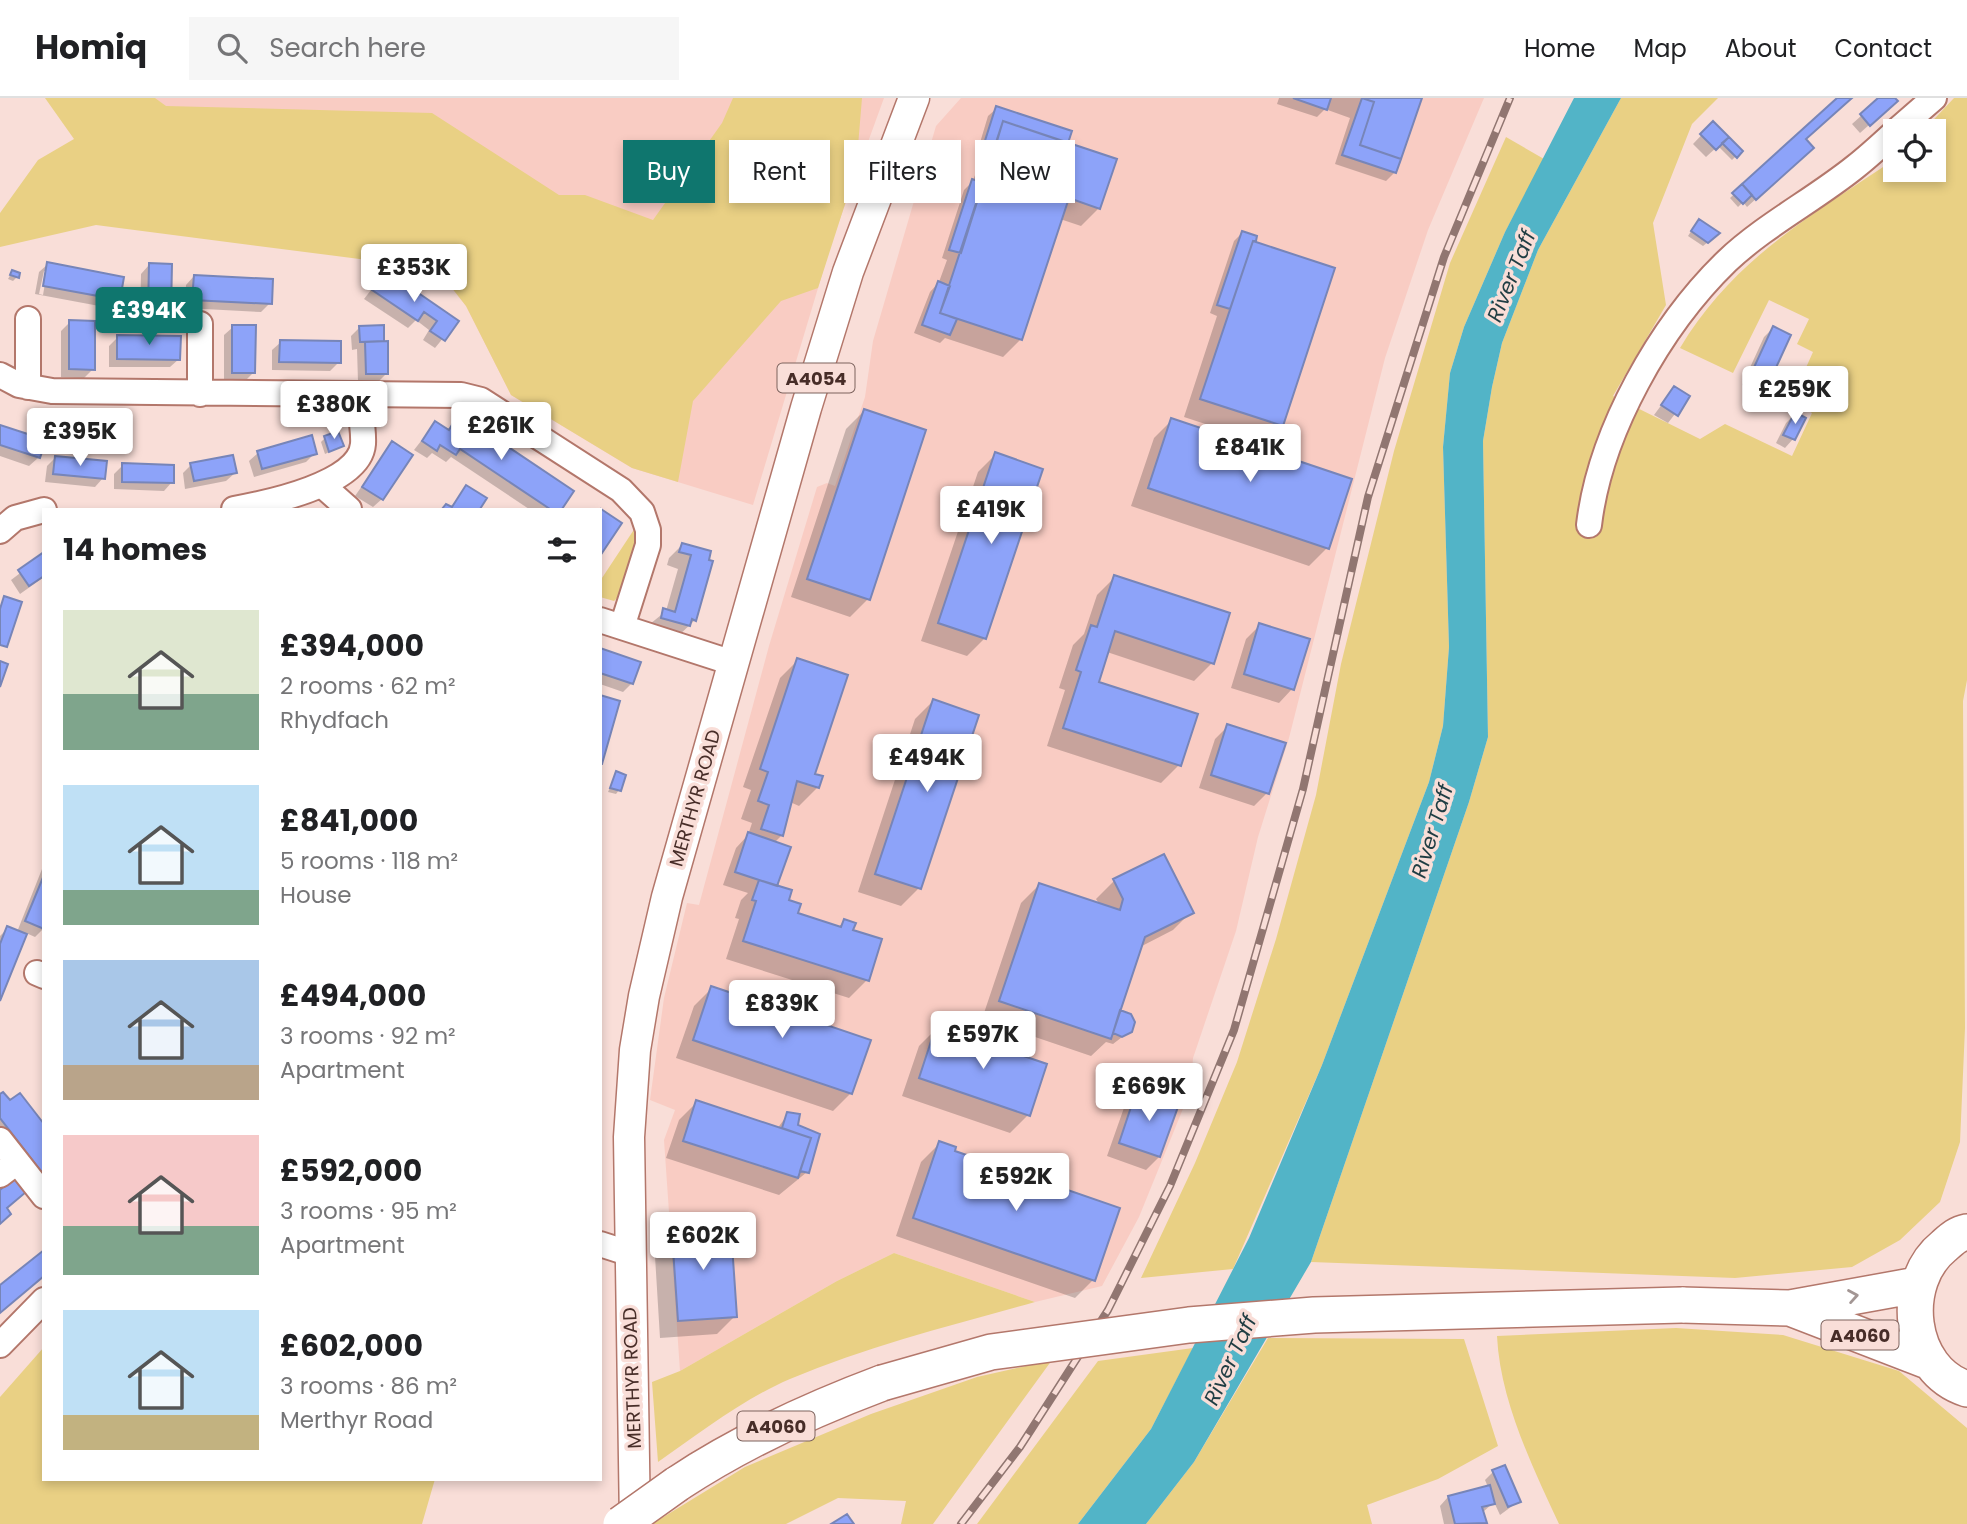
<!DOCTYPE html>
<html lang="en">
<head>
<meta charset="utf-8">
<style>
	:root { --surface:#fff; --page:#f6f6f6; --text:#202124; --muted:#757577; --line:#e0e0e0; --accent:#0f766e }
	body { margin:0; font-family:Poppins,sans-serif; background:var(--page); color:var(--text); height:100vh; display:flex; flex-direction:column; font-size:26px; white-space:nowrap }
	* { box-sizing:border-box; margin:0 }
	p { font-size:23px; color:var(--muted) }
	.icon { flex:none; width:38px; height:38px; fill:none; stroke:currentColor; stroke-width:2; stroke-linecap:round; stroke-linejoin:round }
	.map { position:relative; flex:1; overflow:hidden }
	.sheet { position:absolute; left:42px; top:410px; width:560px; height:973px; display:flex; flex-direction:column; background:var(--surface); border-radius:0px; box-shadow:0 4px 10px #0003 }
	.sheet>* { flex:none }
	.guide { position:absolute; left:623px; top:42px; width:665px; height:63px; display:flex; gap:14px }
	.tools { position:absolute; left:1883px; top:21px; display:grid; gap:14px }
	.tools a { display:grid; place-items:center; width:63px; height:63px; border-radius:0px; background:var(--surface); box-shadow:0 4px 10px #0003; font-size:35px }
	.price { position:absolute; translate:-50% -60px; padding:0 16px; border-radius:7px; background:#fff; color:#222; font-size:23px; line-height:46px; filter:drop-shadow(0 2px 4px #0008) }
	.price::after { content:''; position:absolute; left:50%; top:42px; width:21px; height:16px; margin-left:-10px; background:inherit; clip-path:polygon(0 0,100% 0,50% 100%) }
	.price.selected { background:var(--accent); color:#fff }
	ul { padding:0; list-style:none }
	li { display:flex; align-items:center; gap:21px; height:175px; padding:0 21px }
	li span { display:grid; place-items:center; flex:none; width:196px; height:140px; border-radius:0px; color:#555 }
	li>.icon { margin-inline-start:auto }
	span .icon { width:84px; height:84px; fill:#fffc; stroke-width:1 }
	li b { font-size:30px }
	h2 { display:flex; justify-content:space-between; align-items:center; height:84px; padding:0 21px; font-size:30px }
	.tag { padding:0 24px; border-radius:0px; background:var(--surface); box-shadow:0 4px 10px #0003; font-size:24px; line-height:63px }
	.tag.selected { background:var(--accent); color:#fff }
	header { display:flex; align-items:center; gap:42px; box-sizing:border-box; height:98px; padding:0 35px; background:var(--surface); border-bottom:2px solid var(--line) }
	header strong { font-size:33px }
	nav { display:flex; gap:38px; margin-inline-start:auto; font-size:24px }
	.search { width:490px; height:63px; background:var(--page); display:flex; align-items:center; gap:18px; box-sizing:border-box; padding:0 24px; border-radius:0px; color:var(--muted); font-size:26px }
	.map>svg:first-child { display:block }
</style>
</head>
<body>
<header>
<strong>Homiq</strong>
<div class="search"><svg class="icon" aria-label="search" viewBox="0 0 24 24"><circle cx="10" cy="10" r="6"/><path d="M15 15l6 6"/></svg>Search here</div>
<nav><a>Home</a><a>Map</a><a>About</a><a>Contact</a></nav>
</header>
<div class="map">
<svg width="1967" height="1426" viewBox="0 0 1967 1426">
	<rect width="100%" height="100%" fill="#f9ded8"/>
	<path fill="#f9ccc3" d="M45,0h839l-51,140 -80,267 -121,-37 -121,-73 -45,-89 -29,-37 -94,-15z
		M961,0h523l-56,132 -43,128 -96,380 -31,99 -22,94 -43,127 -2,31 -52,128 -37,69 -67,16 -141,-49 -57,28 -157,90 -16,-231 11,-30 -25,-10 14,-102 23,-95 12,2 70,-259 48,-159 10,-4 8,3 30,-89 8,-56 63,-215z"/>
	<path fill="#e9d084" d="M45,0h110l11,8 266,7 127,82h26l68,25 69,-97 11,-25h129l-6,72 -38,118 -37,13 -88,100 -15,81 -46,-14 -121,-73 -45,-89 -29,-37 -341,-44 -96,22v-34l38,-53 36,-21z
		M1621,0h97l-26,26 -39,99 13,82 -53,91 87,43 25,-15 67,32 20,-43 -21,-12 22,-49 -16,-8 12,-25 -40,-19 -36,73 -53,-25c53,-89 132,-133 215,-189v11h39v-39h-11l31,-33h13v582l-4,21 2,327 -5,114 -20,60 -40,38 -48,27 -117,11 -424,-16 158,-460 19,-65 -5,-296 9,-54 10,-44 36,-93z
		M1506,39l38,22 -39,73 -41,95 -14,46 -7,74 6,200 -6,79 -14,56 -107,283 -89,204 -92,9 54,-115 42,-101 39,-123 40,-144 25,-131 53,-213 56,-188z
		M635,430c3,21 -5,59 -21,73l-14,-4v-16z
		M894,1155l141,49c-82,23 -167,44 -245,77 -45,19 -92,55 -132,83l-6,-80 28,-11 157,-90z
		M1676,1230l107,7 116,36 68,57v96h-408c-27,-58 -59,-124 -62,-188z
		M1268,1240l196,1 34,107 -60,33 -71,26 5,19h-226l48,-62z
		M44,1249v132h391l-13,45h-422v-127z
		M1193,1250l-42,81 -73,95h-101l121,-163z
		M1052,1262l-119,164h-32l5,-23 -68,-3 -52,26h-134l93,-57 126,-53 106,-37z"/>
	<path fill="#52b4c7" d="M1574,0h47l-83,152 -36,93 -10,44 -9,54 5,296 -19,65 -158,460 -117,200 -48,62h-68l73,-95 98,-191 73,-173 107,-283 14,-56 6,-79 -6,-200 7,-74 14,-46 41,-95z"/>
	<path fill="#0003" fill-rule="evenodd" d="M1279,0h141l-25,74 -9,9 -51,-17 15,-46 -25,-9 -8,8 -40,-13z
		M1839,0h11l-46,41 -1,17 -56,51 -4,-5 -5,5 -8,-9z
		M1881,0h12l-6,11 -27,24 -8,-9z
		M997,10l68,35 34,65 -18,18 -21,-7 -39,120 -18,18 -58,-19 -5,5 -26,-10 16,-41 9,-10 8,-22 -5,-2 22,-68 9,-9 8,-24 -5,-1 12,-40z
		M1713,25l28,28 -9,9 -14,-14 -12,11 -13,-13z
		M1695,127l23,9 -15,12 -15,-10z
		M1242,135l12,7 -2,2 81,27 -52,156 -18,18 -79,-26 33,-101 -7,-3 24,-72z
		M48,166l70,35 -8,9 -75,-14 4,-22zM44,173h3l-4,24 -4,-1z
		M149,167l20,46 -9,9h-20l1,-46z
		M12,174l5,5 -4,4 -5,-2z
		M385,174l72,49 -22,27 -12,-8 6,-10 -13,-10 -8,8 -44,-29z
		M194,178l76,27 -9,9 -76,-4 1,-23z
		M70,224l23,47 -9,9 -23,-1v-46z
		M233,229l20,46 -8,8h-21v-46z
		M360,229h22l5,46 -9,9h-20l-1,-33 -5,1 -1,-14z
		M1773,230l-6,56 -9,8 -16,-7 22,-48z
		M118,239l61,22 -9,8h-61v-21z
		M281,244l58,20 -9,9 -58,-1v-20z
		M1674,290l14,9 -20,26 -14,-8z
		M864,313l4,188 -18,18 -59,-20 55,-168z
		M1795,316l9,4 -11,21 -8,9 -9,-5 10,-20z
		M1172,322l155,128 -18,18 -178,-60 23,-68z
		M435,325l12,8 6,-6 11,8 8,-8 100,67 -12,17h-31l-78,-52 -5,5 -14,-9 -5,5 -13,-8z
		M0,328l44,15 -6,17 -9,8 -29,-10z
		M325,340l17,8 -17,8 -4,-12z
		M392,345l-10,56 -9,8 -18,-11z
		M258,355h57l-9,9 -52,15 -5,-16z
		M996,356l-11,184 -18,18 -46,-15 57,-169z
		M55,360l48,20 -8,9 -50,-5 2,-16z
		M123,367l49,17 -8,9 -50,-2v-15z
		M191,367l44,8 -9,8 -41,8 -2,-16z
		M466,389l19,12 -7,10h-35l3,-3 4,2z
		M682,447l27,7 -14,68 -20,19 -25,-15 16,-13 12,-42 -11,-4 2,-7z
		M44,457v22l-24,17 -9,-14z
		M1115,479l97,86 -18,18 -87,-29 -10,31 82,82 -18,18 -114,-37 18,-56 -6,-2 14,-43 11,-11 13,-39z
		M1260,527l32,64 -13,14 -48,-15 15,-49z
		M600,552l32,33 -9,9 -23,-8z
		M798,562l15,115 8,3 -4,10 -18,18 -9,-4 -9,34 -7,7 1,44 21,27 42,14 6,-7 7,10 16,49 -18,18 -123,-39 13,-40 -4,-1 6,-18 7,-7 -25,-8 13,-37 12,-13 4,-12 -11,-4 10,-29 -8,-3 37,-109z
		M933,603l-14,187 -18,18 -43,-14 57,-173z
		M1228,628l39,67 -13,13 -55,-18 16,-49z
		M616,675l3,17 -3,4 -8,-2z
		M44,766v64l-9,9 -9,-4 -26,63v-60l8,-8 9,4z
		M1114,783l77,31 -18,18 -33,17 -24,70 14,14 -17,13 -7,-2 -15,14 -109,-37 39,-116 18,-18 61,20 -4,-6z
		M712,890l139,105 -18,18 -157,-53 18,-52z
		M937,930l91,87 -18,18 -108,-37 17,-50z
		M1138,993l21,66 -13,13 -39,-14 18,-51z
		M0,998l44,31v68l-44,-58z
		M697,1004l80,27 11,-15 7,12 23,9 -11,37 -28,23 -113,-37 13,-38z
		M939,1046l154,136 -18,18 -179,-62 25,-74z
		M672,1124l27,12 36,82 -18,18 -57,4 -6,-98z
		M1493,1374l26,29 -19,14 -6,-13 -12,11 1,11h-39l-4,-18 8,-9 40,-10 -3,-7z"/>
	<path fill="#8da3f9" stroke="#7785b8" stroke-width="2" d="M1293,0h38l-4,12z
		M1362,0h60l-21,61 -41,-14 14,-43z
		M1362,0l12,4 -14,43 41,14 -5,14 -54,-18z
		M1837,0h15l-46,41 8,9 -58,52 -14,-16z
		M1878,0h17l3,3 -28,25 -10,-12z
		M996,8l76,25 -4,12 -65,-22 -9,30 -11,-4z
		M1003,23l114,38 -17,50 -31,-11 -47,142 -82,-27z
		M1713,23l16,16 -13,13 -16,-16z
		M1729,39l14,14 -6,7 -15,-15z
		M972,81l11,4 -22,70 -12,-3z
		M1742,86l10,11 -9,9 -11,-11z
		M1699,121l21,14 -12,10 -17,-12z
		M1242,133l15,5 -1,5h-3l-23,68 -13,-4z
		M1253,143l82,27 -52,158 -83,-27z
		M47,164l77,15 -4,23 -77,-14z
		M149,165l23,1 -1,48h-23z
		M12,172l8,3 -1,5 -9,-3z
		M385,172l74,51 -14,20 -15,-10 7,-10 -13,-9 -6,9 -46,-31z
		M194,177l79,4 -1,25 -80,-4z
		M938,183l12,5 -10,27 17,6 -7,16 -28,-10z
		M69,222l26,1v49l-26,-1z
		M232,227h24l-1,48h-23z
		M384,227v16l-24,1 -1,-16z
		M1773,228l18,9 -23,50 -18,-9z
		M117,237l64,1 -1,24 -63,-1z
		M280,242l61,1v22l-62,-1z
		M388,243v33h-22l-1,-32z
		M1674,288l16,10 -12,20 -17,-11z
		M864,311l62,21 -56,170 -63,-21z
		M1795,314l11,6 -11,22 -12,-5z
		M1171,320l181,61 -23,70 -181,-61z
		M435,323l14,9 4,-7 12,9 6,-10 103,69 -12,18h-12l-90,-60 -4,6 -16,-10 -3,6 -15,-10z
		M0,327l46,15 -6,18 -40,-13z
		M338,333l6,15 -15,6 -5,-16z
		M312,337l5,19 -55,15 -5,-18z
		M392,343l21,14 -30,45 -21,-13z
		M995,354l48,17 -57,170 -48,-16z
		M233,357l4,18 -43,8 -4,-18z
		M55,358l52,5 -2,18 -52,-5z
		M122,365l52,2v18l-52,-1z
		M466,387l21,13 -7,11h-38l4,-5 6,3z
		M601,411l21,14 -22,33v-45z
		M682,445l29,8 -2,9 4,1 -17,60 -4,-2 -2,7 -29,-8 2,-10 12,4 16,-57 -12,-3z
		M44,454v24l-15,10 -11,-16z
		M1114,477l116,38 -16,51 -99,-33 -16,51 99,32 -17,52 -118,-38 18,-56 -5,-2 15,-45 6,2z
		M4,498l18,6 -15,45 -7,-2v-36z
		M1259,525l51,16 -16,51 -50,-16z
		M600,550l41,14 -8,22 -33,-11z
		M797,560l51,17 -33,99 8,2 -4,12 -22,-7 -14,55 -22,-7 8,-24 -11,-4 10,-29 -8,-3z
		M0,563l8,3 -8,23z
		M600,597l20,6 -18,63h-2z
		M933,601l46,16 -58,174 -46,-15z
		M1227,626l59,19 -17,51 -58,-19z
		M616,673l10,4 -5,16 -11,-3z
		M748,734l43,15 -14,39 -42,-14z
		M1164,756l30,59 -49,24 -34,102 -112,-38 40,-118 81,27 3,-11 -10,-20z
		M44,777v54l-19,-8z
		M759,782l33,10 -3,10 12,4 -3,9 43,14 3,-8 12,4 -3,7 29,9 -13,42 -126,-40 13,-40 -4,-1z
		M7,828l20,8 -27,67v-57z
		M711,888l160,54 -19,54 -159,-54z
		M1120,912l11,4 4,8 -3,10 -10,5 -9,-4z
		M936,928l111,38 -17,52 -111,-38z
		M1137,991l42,15 -19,53 -41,-14z
		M3,994l7,8 10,-7 24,31v51l-44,-57v-24z
		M696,1002l115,38 -13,40 -115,-37z
		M787,1014l13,2 -2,11 22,9 -11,39 -9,-2 11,-33 -29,-10z
		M939,1043l17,6 -1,4 165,57 -25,73 -182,-63z
		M14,1080l12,14 -19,16 4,6 -11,10v-34z
		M700,1121l1,13 30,-2 6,87 -59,4 -7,-101z
		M44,1152v26l-44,37v-28z
		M1505,1367l16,37 -13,5 -16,-37z
		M1490,1387l5,19 -13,3 5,16 -32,1 -7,-28z
		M847,1416l7,10h-23z"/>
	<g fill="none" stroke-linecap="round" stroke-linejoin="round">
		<defs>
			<path id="minor" d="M1896,33l38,-33
				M28,221v68
				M0,277l19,10 33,6 409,4 20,5 140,90 21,22 6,18v15l-26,82
				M200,296v-70
				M322,387l27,24
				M234,411c33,-6 126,-25 129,-65 1,-15 -3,-33 -5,-48
				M1589,427c11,-93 71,-199 138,-264 38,-36 87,-61 128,-94 14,-11 27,-23 40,-35
				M0,433l15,-13 29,-8
				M600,522l133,43
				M37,875l7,3
				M0,1042l44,56
				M0,1077l17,-13
				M600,1146l28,9
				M0,1247l44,-45"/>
			<path id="major" d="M635,1426l-6,-387 6,-87 9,-54 23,-99 139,-489 42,-136 66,-174"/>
			<path id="highway" d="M1967,1134c-10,2 -15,7 -23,14 -45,36 -37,124 23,143
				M1682,1207l108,3 127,-23
				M1790,1210l140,54
				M677,1386c65,-43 133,-74 205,-101"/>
		</defs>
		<use href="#minor" stroke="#b3776b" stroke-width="28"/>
		<use href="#major" stroke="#b3776b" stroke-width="33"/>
		<use href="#highway" stroke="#b3776b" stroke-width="38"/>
		<use href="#minor" stroke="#fff" stroke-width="24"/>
		<use href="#major" stroke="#fff" stroke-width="30"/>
		<use href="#highway" stroke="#fff" stroke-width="35"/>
		<defs>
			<path id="rail" d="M961,1426l59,-77 88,-137 62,-124 64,-156 69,-241 65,-292 76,-240 66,-159"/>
		</defs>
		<use href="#rail" stroke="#917671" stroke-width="8"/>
		<use href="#rail" stroke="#f9ded8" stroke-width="5" stroke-dasharray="16" stroke-linecap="butt"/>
		<defs>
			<path id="highway-bridge" d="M882,1285l109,-31 198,-27 125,-10 368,-10
				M621,1426l56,-40"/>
		</defs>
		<use href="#highway-bridge" stroke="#b3776b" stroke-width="38" stroke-linecap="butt"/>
		<use href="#highway-bridge" stroke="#fff" stroke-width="35"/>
	</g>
	<defs><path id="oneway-chevron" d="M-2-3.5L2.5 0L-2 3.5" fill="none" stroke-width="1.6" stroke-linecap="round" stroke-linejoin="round" transform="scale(1.75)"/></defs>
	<use stroke="#a39694" href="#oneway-chevron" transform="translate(1853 1198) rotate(-10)"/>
	<g text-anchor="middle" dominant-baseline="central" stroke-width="7" stroke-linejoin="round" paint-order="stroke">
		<g fill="#f9ded8" stroke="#7c625d" stroke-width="2">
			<rect x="777.5" y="265.5" width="77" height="29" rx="5"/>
			<rect x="1821.5" y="1222.5" width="77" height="29" rx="5"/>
			<rect x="737.5" y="1313.5" width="77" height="29" rx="5"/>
		</g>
		<g font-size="18" font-weight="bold" fill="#472d28">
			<text x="816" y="280">A4054</text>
			<text x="1860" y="1237">A4060</text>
			<text x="776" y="1328">A4060</text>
		</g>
		<g font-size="19" fill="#472d28" stroke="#f9ded8">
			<text transform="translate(695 700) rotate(-74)">MERTHYR ROAD</text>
			<text transform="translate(632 1280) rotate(-92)">MERTHYR ROAD</text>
		</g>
		<g font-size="21" font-style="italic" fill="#1f3d43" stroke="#f9ded8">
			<text transform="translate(1511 178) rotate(-68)">River Taff</text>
			<text transform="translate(1432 733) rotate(-73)">River Taff</text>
			<text transform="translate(1230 1262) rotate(-65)">River Taff</text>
		</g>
	</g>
</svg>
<div class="tools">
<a><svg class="icon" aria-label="locate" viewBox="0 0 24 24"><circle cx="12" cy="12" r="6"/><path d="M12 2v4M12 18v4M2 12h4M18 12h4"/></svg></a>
</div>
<b class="price" style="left:414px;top:206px">£353K</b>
<b class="price selected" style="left:149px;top:249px">£394K</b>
<b class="price" style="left:1795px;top:328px">£259K</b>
<b class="price" style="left:334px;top:343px">£380K</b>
<b class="price" style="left:501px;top:364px">£261K</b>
<b class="price" style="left:80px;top:370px">£395K</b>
<b class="price" style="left:1250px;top:386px">£841K</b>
<b class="price" style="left:991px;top:448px">£419K</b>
<b class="price" style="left:927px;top:696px">£494K</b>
<b class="price" style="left:782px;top:942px">£839K</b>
<b class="price" style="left:983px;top:973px">£597K</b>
<b class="price" style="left:1149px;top:1025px">£669K</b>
<b class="price" style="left:1016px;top:1115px">£592K</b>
<b class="price" style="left:703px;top:1174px">£602K</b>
<div class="guide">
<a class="tag selected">Buy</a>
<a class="tag">Rent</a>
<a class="tag">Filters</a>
<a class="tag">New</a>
</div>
<section class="sheet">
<h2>14 homes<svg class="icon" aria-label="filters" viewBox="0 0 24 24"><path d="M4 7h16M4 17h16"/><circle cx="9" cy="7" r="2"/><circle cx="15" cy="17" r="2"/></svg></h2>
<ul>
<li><span style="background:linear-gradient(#dfe7d0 60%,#7fa58c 0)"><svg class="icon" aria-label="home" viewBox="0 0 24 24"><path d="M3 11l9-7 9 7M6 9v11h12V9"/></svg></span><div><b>£394,000</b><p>2 rooms · 62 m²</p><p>Rhydfach</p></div></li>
<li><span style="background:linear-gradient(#bfe0f5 75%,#7fa58c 0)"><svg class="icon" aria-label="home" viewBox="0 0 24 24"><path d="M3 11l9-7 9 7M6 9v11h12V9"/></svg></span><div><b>£841,000</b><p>5 rooms · 118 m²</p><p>House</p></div></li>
<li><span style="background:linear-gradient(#a9c7e8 75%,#b9a48a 0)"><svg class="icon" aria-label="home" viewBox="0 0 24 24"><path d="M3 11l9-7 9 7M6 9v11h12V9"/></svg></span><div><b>£494,000</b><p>3 rooms · 92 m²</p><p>Apartment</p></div></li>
<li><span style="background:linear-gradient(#f6c9c9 65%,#7fa58c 0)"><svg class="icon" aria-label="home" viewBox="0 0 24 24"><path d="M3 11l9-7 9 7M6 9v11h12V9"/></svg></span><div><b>£592,000</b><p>3 rooms · 95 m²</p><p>Apartment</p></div></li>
<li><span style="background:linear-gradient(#bfe0f5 75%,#c2b280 0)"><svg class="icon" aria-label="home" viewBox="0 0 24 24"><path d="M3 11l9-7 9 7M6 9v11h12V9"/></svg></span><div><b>£602,000</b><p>3 rooms · 86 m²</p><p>Merthyr Road</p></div></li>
</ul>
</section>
</div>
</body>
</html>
